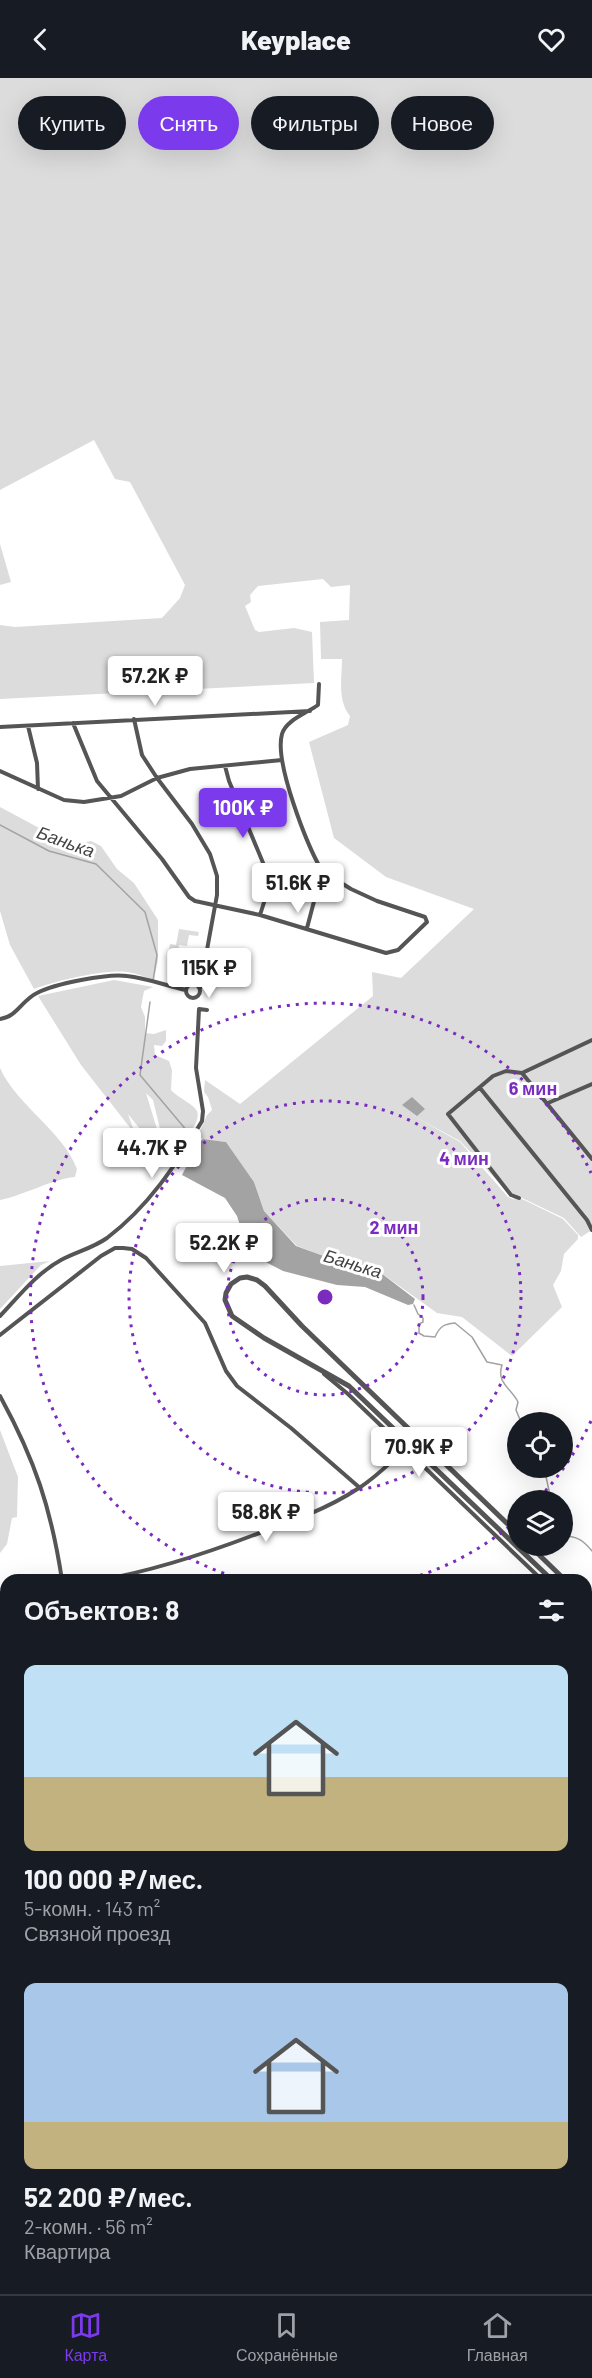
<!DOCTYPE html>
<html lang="ru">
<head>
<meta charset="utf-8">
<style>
	:root { --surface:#171b24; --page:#20242c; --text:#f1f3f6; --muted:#9ea1a6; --line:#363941; --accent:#7c3aed }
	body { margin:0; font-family:Barlow,sans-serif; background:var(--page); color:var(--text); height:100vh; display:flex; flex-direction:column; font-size:22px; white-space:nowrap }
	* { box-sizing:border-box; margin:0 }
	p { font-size:20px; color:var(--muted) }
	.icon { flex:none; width:33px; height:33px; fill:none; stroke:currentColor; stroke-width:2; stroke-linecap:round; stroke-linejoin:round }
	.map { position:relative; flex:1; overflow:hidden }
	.details { position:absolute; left:0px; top:1496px; width:592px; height:722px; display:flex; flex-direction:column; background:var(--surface); border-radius:18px 18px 0 0; box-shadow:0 6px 24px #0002 }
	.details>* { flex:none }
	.guide { position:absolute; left:18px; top:18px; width:556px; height:54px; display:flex; gap:12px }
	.fabs { position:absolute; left:507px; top:1334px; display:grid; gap:12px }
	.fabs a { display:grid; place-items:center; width:66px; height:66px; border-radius:50%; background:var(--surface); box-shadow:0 6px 24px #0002; font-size:30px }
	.price { position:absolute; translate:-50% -51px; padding:0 14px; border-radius:6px; background:#fff; color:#222; font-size:20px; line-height:39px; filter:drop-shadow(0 2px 3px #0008) }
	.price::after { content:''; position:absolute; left:50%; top:36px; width:18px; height:14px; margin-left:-9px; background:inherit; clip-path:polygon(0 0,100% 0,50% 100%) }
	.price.current { background:var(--accent); color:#fff }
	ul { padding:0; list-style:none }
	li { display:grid; align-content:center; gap:12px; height:318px; padding:0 24px }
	li span { display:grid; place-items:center; height:186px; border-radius:12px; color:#555 }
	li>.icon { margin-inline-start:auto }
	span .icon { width:108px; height:108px; fill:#fffc; stroke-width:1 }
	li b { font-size:26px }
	h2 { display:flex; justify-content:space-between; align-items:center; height:72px; padding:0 24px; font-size:26px }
	.tag { padding:0 21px; border-radius:27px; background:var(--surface); box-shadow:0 6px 24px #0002; font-size:21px; line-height:54px }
	.tag.current { background:var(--accent); color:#fff }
	header { display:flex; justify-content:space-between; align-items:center; height:78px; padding:0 24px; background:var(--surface); font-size:27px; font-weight:800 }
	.tabs { display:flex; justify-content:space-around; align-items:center; height:84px; border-top:2px solid var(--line); background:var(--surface); font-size:16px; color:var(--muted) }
	.tabs a { display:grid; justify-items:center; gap:3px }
	.tabs .current { color:var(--accent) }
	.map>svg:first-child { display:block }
</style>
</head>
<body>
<header><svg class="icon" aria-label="back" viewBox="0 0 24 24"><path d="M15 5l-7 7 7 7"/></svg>Keyplace<svg class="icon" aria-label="heart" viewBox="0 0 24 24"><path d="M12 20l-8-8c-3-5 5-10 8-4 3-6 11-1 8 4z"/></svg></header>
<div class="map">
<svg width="592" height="2216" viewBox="0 0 592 2216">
	<rect width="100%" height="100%" fill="#fff"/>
	<path fill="#dcdcdc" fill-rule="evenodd" d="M0,0h592v1152l-11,7 -17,-19 -42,-20 -4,1h4l41,20 15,16v4l-14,15 -3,17 -8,14 9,22 -50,49 -50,-39 -25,-4 -60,-43 -45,-11 -35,-13 -33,-35 -10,-29 -28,-40 -23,-3 -5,-4 9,-20 5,-5 -4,-13 -4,-5 1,-12 35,24 133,-108 -1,-24 29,6 73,-69 -88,-32 -52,-39 -25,-96 39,-17 2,-9c-13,-16 -8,-38 -8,-57h-21l-1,-37 29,-2 1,-35 -19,2 -8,-8 -65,7 -8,9 1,7 -6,4 10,24 4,2 35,-4 18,4 2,51 -314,16v-74l15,2 147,-9 18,-20 5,-13 -55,-103 -15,-3 -21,-39 -94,50zM412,1037l48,26 55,59 -7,-3 -48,-55z
		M0,466l11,38 -11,3z
		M0,729l71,38 20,-4 10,5 16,23 17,14 24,37v40l-4,20c-9,-3 -18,-7 -27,-8 -22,-3 -72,9 -93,17l-24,-44 -10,-34z
		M179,851l20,3 -1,4 -9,-1 -2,11 -8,-1 -2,13 -9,-2 2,-12 6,1z
		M114,902l39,7 -9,4 -3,16 4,10v16l9,1 12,-4v11l-4,5 -8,-1 1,10 14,6 3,9 -1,20c7,8 23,14 26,21 5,12 -16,34 -25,39l-11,-17 -8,-33 -7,-7 14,46 -8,5 -24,-30 7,20 -54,-69 -43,-69z
		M0,990c18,39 62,62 77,101l-2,8c-23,2 -50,18 -75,23z
		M50,1183l-9,4 -41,44v-43z
		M0,1352l18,47 -1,40 -5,1 -5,26 -7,9z
		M592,1576v280l-5,12 -1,-262z
		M592,2014v202h-218l2,-5h210v-195z"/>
	<path fill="#a3a3a3" d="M412,1019l13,12 -8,7 -15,-11z
		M203,1061l23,3 28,40 10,29 32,35 36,13 45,11 38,29 -2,5 -5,1 -43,-18 -28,-2 -54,-14 -27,-14 -12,-19 -7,-22 -12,-18 -43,-23 16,-31z"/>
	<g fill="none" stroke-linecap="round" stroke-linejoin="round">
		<path stroke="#a3a3a3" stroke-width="1.5" d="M0,747l49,26 47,13 49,48 12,43 -4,26
			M150,924l-10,73 58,69
			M414,1227l4,9 5,4v4l-4,2v9l5,3 11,1c5,-11 9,-13 20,-14l17,14 15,25 15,3c-6,18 9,23 16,37l-2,8 5,12
			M544,1389l7,33
			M562,1458c15,0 21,4 30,15"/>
		<defs>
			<path id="primary" d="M586,1891l6,-3
				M586,1898l6,-1
				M0,1942l6,2"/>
		</defs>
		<use href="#primary" stroke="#dbdbdb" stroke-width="10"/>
		<path stroke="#555" stroke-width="4" d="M134,641l8,36 15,23 35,46 18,30 7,22v19l-17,93
			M73,645l24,58 65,78 27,38 6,4 65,14 126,38 12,-3 29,-28 -2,-5 -48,-16 -26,-12 -29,-18
			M28,648l9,37 1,26
			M0,649l310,-16
			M225,688l4,15 37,89 1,23 -7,22
			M0,693l64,29 20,2 37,-6 36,-18 33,-9 92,-9
			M307,850l15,-57c-15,-26 -48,-109 -40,-137 4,-14 25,-21 36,-29l1,-21
			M186 913a7 7 0 1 1 14 0a7 7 0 1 1-14 0Z
			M0,941c17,-2 22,-19 37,-26 17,-9 71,-20 90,-17 20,2 40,10 59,14
			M522,995l70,-33
			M480,1010l107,132 5,10
			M548,1025l44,-19
			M519,1120l-8,-3 -63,-81 45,-38 13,-5 16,2 70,86
			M0,1238c19,-20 37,-43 61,-56 15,-8 32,-12 46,-22 41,-31 69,-73 95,-117l1,-10 -7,-43 3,-59 8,1
			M0,1257l101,-79 14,-8h8l9,1 14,9 59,65 21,48 11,15 54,42 69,60
			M324,1296l24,20 194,186
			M0,1318c35,64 51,112 62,184
			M100,1502c53,-9 104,-26 154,-45 37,-13 73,-26 105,-47 17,-11 31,-25 46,-39
			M586,1545l6,5
			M0,1805l6,4
			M586,1903l6,31
			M586,1959l6,-1
			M586,2009l6,-1
			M0,2089l6,2
			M0,2131l6,2
			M0,2178l6,-9
			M240,2211l3,5
			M49,2216l4,-5
			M102,2216l4,-5
			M193,2216v-5"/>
		<path stroke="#555" stroke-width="5" d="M518,1456l-216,-208 -37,-40 -8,-6 -10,-3 -7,1 -9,6 -5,9 -1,7 7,16 32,22 85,48 203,194
			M529,1467l36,35
			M586,1523l6,5
			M586,1534l6,6"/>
		<use href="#primary" stroke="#000" stroke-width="7"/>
	</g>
	<g fill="none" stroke="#7b2cbf" stroke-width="3" stroke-dasharray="3 6">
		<circle cx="325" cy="1219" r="98"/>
		<circle cx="325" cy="1219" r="196"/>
		<path d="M591 1343A294 294 0 0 1 538 1421M516 1443A294 294 0 0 1 409 1501M241 1501A294 294 0 1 1 591 1095"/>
	</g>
	<g text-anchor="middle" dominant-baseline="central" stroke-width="6" stroke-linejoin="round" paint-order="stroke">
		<g font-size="18" font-style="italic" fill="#444" stroke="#fff">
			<text transform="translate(66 763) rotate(20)">Банька</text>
			<text transform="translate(353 1185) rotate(17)">Банька</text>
		</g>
	</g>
	<circle cx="325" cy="1219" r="9" fill="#7b2cbf" stroke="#fff" stroke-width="3"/>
	<g font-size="18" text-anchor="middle" font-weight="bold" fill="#7b2cbf" stroke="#fff" stroke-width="6" stroke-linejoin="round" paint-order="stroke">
		<text x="533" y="1017">6 мин</text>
		<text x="464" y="1087">4 мин</text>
		<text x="394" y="1156">2 мин</text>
	</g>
</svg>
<div class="fabs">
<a><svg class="icon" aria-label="locate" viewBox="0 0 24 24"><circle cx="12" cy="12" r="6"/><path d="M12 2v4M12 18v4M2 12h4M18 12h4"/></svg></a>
<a><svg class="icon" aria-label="layers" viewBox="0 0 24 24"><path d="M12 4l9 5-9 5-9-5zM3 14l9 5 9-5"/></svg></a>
</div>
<b class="price" style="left:155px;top:629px">57.2K ₽</b>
<b class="price current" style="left:243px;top:761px">100K ₽</b>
<b class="price" style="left:298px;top:836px">51.6K ₽</b>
<b class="price" style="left:209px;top:921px">115K ₽</b>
<b class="price" style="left:152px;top:1101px">44.7K ₽</b>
<b class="price" style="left:224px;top:1196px">52.2K ₽</b>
<b class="price" style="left:419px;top:1400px">70.9K ₽</b>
<b class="price" style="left:266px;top:1465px">58.8K ₽</b>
<div class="guide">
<a class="tag">Купить</a>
<a class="tag current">Снять</a>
<a class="tag">Фильтры</a>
<a class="tag">Новое</a>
</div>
<section class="details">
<h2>Объектов: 8<svg class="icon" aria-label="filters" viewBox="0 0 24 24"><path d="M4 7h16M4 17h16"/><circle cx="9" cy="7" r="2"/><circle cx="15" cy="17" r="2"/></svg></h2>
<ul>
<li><span style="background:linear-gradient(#bfe0f5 60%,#c2b280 0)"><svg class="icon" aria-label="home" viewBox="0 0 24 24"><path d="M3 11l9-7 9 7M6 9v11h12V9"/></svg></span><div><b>100 000 ₽/мес.</b><p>5-комн. · 143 m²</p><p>Связной проезд</p></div></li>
<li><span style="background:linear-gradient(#a9c7e8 75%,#c2b280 0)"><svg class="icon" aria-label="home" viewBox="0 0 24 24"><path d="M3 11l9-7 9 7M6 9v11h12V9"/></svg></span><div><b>52 200 ₽/мес.</b><p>2-комн. · 56 m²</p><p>Квартира</p></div></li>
</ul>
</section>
</div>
<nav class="tabs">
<a class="current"><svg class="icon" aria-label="map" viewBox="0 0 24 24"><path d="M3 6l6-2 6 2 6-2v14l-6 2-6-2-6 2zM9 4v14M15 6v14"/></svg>Карта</a>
<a><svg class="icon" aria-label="saved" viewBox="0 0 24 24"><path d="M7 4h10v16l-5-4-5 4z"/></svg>Сохранённые</a>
<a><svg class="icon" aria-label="home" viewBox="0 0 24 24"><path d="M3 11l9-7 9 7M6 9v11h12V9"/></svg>Главная</a>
</nav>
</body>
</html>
